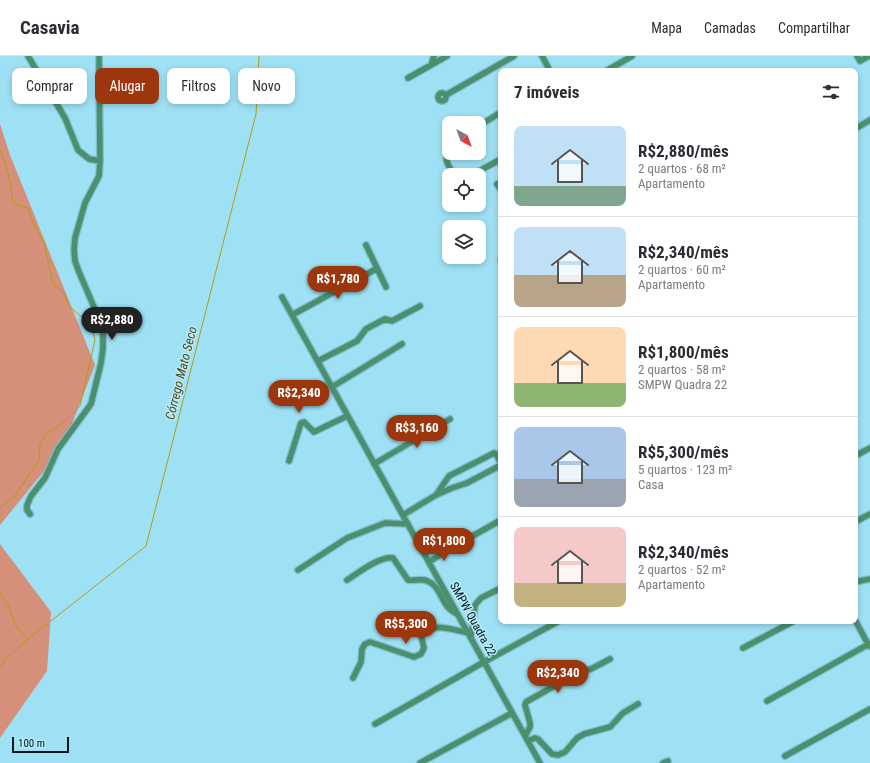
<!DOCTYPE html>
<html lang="pt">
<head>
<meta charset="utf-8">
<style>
	:root { --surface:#fff; --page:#f2f2f3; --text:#2b2b33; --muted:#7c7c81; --line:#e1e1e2; --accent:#9c370d }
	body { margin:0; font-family:"Roboto Condensed",sans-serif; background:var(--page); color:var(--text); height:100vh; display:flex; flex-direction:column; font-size:15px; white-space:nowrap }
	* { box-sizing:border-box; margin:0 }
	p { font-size:13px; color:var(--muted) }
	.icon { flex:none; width:22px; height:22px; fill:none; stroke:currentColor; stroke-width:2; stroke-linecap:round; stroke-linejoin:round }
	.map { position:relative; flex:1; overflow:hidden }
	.panel { position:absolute; left:498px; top:12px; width:360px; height:556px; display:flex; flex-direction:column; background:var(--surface); border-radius:8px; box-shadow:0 2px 6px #0003 }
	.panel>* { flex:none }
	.top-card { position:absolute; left:12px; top:12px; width:380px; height:36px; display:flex; gap:8px }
	.needle { width:26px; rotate:139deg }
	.fabs { position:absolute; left:442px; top:60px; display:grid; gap:8px }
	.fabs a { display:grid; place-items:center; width:44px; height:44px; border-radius:8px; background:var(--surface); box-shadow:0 2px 6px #0003; font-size:20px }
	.scale { position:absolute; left:12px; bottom:10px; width:57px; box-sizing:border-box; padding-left:4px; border:2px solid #00151c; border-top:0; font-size:11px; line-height:14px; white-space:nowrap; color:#00151c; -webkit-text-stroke:3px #b7ebfb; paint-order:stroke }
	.price { position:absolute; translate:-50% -34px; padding:0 9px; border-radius:14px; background:var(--accent); color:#fff; font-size:13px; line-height:26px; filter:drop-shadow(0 1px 2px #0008) }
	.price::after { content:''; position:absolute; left:50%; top:24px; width:12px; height:9px; margin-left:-6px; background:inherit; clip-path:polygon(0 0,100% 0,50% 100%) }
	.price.active { background:#222; color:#fff }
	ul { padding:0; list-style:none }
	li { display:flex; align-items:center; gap:12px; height:100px; padding:0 16px }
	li+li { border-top:1px solid var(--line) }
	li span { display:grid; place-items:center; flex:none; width:112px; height:80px; border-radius:8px; color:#555 }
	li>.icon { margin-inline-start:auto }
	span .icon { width:48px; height:48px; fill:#fffc; stroke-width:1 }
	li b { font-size:17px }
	h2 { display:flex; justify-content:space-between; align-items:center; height:48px; padding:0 16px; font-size:17px }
	.chip { padding:0 14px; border-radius:8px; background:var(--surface); box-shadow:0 2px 6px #0003; font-size:14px; line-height:36px }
	.chip.active { background:var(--accent); color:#fff }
	header { display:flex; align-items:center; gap:24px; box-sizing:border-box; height:56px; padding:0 20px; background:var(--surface); border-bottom:1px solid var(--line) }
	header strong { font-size:19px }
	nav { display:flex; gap:22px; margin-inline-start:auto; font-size:14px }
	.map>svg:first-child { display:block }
</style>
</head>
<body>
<header>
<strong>Casavia</strong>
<nav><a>Mapa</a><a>Camadas</a><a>Compartilhar</a></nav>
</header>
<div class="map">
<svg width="870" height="707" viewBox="0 0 870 707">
	<rect width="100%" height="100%" fill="#9ee0f4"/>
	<path fill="#d69079" d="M0,68l10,31 85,210 -33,84 -62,76z
		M0,488l51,68 -4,59 -47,67z"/>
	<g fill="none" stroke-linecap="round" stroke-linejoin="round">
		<path stroke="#b39d13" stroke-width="1" d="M0,94c6,16 12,32 12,50l5,5 11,3 8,21 8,13 9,41 11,10 5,13 22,19 4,15 -15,66 -16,16 -19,13 -5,9 -1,16 -25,37 -14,11
			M0,537l8,12 8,21 12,13
			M0,612l5,-8 23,-21 118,-93 110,-432 3,-58"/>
		<defs>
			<path id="minor" d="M28,0l37,62 13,32 11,9 11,2
				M542,0l8,15
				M857,0l3,5 9,-5
				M431,9l3,-9
				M606,15l26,-15
				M408,22l39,-22
				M438 41a4 4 0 1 1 8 0a4 4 0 1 1-8 0Z
				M446,39l68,-39
				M479,70l22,-14
				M855,73l15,-9
				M449,95c-6,8 0,16 5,24
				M472,119l29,-16
				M497,128l4,6
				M366,189l20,42
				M501,204v-1
				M282,241l258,466
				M292,259l84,-46
				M318,305l39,-20 9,-12 19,-10 7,2 28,-15
				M332,331l70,-43
				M855,400l15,-8
				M289,405l12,-38 3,-1 10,10 33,-16
				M374,408l76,-45
				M436,439l13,-19 45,-23 2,1 5,9
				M30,458l-3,-4v-5l4,-9 14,-18 13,-29 33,-45 10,-41 2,-15v-20l-24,-56 -4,-11 -1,-11 1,-12 10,-35 14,-27 1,-15 -1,-105
				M403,459l33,-20 16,-7 15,-5 34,-18
				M855,466l15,-8
				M429,506l22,-14 50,-28
				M298,514l49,-32 38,-15 23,1
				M347,524c11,-7 33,-24 46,-22l15,22c5,1 11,-1 16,0 14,3 16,17 23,26 2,3 5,5 8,7
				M855,526l15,-3
				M855,564l14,26
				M471,581l4,-32 6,-7 20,-10
				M743,592l51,-27
				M353,622l8,-16 1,-13 3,-5 5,-2 9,3 35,12 7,-3 3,-6 -3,-13c11,-14 33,-5 48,-2
				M767,645l102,-57
				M375,668l109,-62 75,-41
				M525,680l5,-9v-4l-5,-18 1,-3 53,-30 12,-3 19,-10
				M528,685l7,-3 3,1 14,15 6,1 7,-3 12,-14 7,-4 26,-7 13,-14 15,-9
				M785,700l85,-47
				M420,707l92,-50
				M663,707l5,-2"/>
		</defs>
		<use href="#minor" stroke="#82bbcd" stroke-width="8"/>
		<use href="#minor" stroke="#4b906c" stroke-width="5.5"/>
	</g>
	<g text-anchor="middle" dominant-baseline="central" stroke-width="3" stroke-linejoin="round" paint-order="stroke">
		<g font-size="12" fill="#00151c" stroke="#b7ebfb">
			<text transform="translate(473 563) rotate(61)">SMPW Quadra 22</text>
		</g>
		<g font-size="13" font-style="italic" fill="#514817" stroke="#b7ebfb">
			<text transform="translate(181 317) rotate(-76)">Córrego Mato Seco</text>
		</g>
	</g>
</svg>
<div class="fabs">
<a><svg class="needle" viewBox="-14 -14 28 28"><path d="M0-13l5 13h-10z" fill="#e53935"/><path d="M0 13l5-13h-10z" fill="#7c7c81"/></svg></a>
<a><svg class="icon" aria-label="locate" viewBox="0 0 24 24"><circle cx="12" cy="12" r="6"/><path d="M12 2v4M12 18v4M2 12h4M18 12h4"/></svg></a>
<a><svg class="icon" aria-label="layers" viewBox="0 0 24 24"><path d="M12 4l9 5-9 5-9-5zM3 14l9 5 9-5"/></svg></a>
</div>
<div class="scale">100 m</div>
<b class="price" style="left:338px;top:244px">R$1,780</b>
<b class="price active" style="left:112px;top:285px">R$2,880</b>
<b class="price" style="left:299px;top:358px">R$2,340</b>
<b class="price" style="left:417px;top:393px">R$3,160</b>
<b class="price" style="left:444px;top:506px">R$1,800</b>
<b class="price" style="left:406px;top:589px">R$5,300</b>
<b class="price" style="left:558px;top:638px">R$2,340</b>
<div class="top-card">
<a class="chip">Comprar</a>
<a class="chip active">Alugar</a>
<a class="chip">Filtros</a>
<a class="chip">Novo</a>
</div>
<section class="panel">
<h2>7 imóveis<svg class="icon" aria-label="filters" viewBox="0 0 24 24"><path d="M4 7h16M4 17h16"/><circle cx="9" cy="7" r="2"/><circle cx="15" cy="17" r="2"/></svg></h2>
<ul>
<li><span style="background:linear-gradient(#bfe0f5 75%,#7fa58c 0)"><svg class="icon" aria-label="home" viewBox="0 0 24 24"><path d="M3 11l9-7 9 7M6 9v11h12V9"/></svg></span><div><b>R$2,880/mês</b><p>2 quartos · 68 m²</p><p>Apartamento</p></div></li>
<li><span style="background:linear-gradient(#bfe0f5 60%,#b9a48a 0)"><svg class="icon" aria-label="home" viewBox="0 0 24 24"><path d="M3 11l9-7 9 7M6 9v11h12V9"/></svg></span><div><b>R$2,340/mês</b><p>2 quartos · 60 m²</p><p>Apartamento</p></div></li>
<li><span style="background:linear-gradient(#ffd9b3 70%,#8fb573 0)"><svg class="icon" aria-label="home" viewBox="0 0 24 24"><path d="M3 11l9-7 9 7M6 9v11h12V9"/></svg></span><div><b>R$1,800/mês</b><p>2 quartos · 58 m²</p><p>SMPW Quadra 22</p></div></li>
<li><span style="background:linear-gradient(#a9c7e8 65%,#9aa5b1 0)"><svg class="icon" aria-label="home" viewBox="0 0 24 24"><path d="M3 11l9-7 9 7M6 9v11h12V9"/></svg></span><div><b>R$5,300/mês</b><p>5 quartos · 123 m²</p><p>Casa</p></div></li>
<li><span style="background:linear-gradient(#f6c9c9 70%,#c2b280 0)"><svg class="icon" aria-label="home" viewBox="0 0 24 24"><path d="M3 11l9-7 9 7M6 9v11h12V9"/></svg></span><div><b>R$2,340/mês</b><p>2 quartos · 52 m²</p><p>Apartamento</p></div></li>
</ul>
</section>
</div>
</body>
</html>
